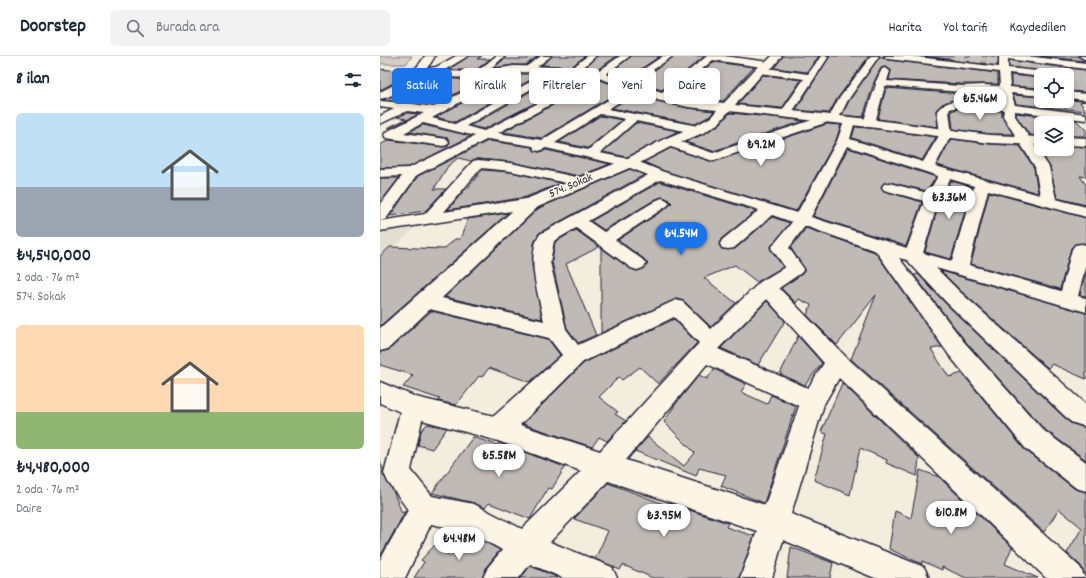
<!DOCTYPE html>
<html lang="tr">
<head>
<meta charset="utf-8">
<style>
	:root { --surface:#fff; --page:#f2f2f3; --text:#1f2937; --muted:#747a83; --line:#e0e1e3; --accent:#1a73e8 }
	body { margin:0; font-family:Dekko,sans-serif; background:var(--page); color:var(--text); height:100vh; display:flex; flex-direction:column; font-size:15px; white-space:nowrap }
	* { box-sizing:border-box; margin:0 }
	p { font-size:13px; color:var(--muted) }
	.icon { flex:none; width:22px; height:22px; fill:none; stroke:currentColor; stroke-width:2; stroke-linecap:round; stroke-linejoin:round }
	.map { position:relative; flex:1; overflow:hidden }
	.side { display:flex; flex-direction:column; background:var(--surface); width:380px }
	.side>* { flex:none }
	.banner { position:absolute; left:12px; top:12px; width:380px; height:36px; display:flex; gap:8px }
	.tools { position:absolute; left:654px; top:12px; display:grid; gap:8px }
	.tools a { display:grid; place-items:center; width:40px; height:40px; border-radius:6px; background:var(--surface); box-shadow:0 2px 6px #0003; font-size:20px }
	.price { position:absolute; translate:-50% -34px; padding:0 9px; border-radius:14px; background:#fff; color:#222; font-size:13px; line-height:26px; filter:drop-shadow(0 1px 2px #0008) }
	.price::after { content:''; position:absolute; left:50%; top:24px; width:12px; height:9px; margin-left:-6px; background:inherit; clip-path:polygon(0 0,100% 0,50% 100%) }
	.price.on { background:var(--accent); color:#fff }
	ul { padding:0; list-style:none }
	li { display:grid; align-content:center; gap:8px; height:212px; padding:0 16px }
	li span { display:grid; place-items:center; height:124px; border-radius:6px; color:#555 }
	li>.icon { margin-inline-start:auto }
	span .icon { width:72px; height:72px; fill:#fffc; stroke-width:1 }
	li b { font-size:17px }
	h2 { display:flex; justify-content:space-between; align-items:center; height:48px; padding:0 16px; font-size:17px }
	.pill { padding:0 14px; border-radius:6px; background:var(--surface); box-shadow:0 2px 6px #0003; font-size:14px; line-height:36px }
	.pill.on { background:var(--accent); color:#fff }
	header { display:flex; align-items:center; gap:24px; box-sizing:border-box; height:56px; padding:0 20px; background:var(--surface); border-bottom:1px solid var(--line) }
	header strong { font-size:19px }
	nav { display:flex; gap:22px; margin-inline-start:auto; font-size:14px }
	.search { width:280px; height:36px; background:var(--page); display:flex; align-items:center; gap:10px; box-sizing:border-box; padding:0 14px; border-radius:6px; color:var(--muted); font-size:15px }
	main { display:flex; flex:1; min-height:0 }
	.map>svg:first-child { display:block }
</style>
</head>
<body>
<header>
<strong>Doorstep</strong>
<div class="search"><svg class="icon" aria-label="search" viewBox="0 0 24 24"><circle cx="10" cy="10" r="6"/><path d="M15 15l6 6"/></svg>Burada ara</div>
<nav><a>Harita</a><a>Yol tarifi</a><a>Kaydedilen</a></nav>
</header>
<main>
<section class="side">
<h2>8 ilan<svg class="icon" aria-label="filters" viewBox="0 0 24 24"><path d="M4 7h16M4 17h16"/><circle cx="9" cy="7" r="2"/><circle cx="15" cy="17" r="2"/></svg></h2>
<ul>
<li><span style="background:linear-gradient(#bfe0f5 60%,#9aa5b1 0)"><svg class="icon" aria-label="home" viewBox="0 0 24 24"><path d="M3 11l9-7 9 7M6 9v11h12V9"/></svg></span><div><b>₺4,540,000</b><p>2 oda · 76 m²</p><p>574. Sokak</p></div></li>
<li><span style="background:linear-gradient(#ffd9b3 70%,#8fb573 0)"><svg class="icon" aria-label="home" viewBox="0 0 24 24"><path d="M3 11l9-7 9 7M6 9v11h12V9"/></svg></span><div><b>₺4,480,000</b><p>2 oda · 76 m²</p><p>Daire</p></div></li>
</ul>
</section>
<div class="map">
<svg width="706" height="522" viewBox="0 0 706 522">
	<rect width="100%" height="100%" fill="#f3edde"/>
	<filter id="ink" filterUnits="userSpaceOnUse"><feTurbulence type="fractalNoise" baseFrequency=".025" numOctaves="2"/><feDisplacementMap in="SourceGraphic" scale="8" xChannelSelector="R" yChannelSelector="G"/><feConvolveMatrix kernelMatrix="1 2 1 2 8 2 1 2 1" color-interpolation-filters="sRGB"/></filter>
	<g filter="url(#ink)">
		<path fill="#e3ded2" d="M36,170l-9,9 -27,24v-27z"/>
		<path fill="#d4cfc6" stroke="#7b7880" d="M0,0h32l-6,8h-26z"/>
		<path fill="#bfbab6" stroke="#22223b" d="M89,0h13l-5,3h13l-14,11h-28z
			M150,0h8l-12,9h-13l-19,3 10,-9h23z
			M172,0h33l-14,11 -29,-2z
			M217,0h20l-20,14 -13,-1z
			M251,0h29l-34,23 -17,-5z
			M294,0h31l-43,34 -25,-7z
			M403,0h36l-12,16 -33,-4z
			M450,0h39l-32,43 -8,14 -33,-3z
			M500,0l8,4 110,13v11h-36l-73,-4 2,-10 -6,-3 -4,1 -7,14 -11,35 -21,-2 7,-14z
			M542,0h76v9z
			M659,0h39l8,5z
			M630,5l76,9v22l-19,-1v-16h-15l-6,-4 -36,-4z
			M333,6l41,5 -31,34 -49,-6z
			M0,13l30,3 -11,8 -19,10z
			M135,18h26l-86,48 -19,-5z
			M179,19l25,3 -100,51 -14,-3z
			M383,19l38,5 -19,28 -44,-4z
			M631,19l30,3v10l-30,-2z
			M42,20l14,2 42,2 7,-2 -51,27 -51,-5 23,-10z
			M219,24l26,8 -83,50 -39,-6z
			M506,32l76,6 21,-2 17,2 2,7 -34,-3 -18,3 -8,3 -6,6 2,17 -60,-8z
			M258,36l15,5 4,4 31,7 26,3 -4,5 -15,8 -83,-16z
			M633,39l28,2v4h26v-1l19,1 -6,1 6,9 -70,-7z
			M581,52l41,3v6l11,17h-23l-37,-5 -2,-18z
			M27,57l12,1 -29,14h-3l19,-9 -9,-2z
			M350,57l51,5 23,3 -91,30 -28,-9 19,-8 16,-10z
			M636,57l60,7 10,10v6h-19v-13h-26v13l-11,-1 -14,-19z
			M220,60l22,4 -34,28 -29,-6z
			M256,67l42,8 -51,26 -24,-5z
			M447,68l14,1 -5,15 -40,71 -132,-40 -20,-9 27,-14 42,14z
			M43,69l48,11 -62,31 -29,1v-23l9,-5 54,7 5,-1 2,-5 -3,-3 -38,-6z
			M475,71l14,1 67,9 -14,23 -70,-22z
			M571,83l39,5 30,2 14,22 4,25 -101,-28z
			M108,85l44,6 3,4 4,1 7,-2 64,14 -31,12 -68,-14 -33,-3 -7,2 -13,-3 -10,8 -14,23h12l-21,22 -35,5 28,-40z
			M657,90h4v3h26v-3l19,1v30l-6,-1 6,9v20l-29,-7 -7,-31z
			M468,92l88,29 -9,14 -38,-9 -5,1 -3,3 3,5 38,11 -16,44 -93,-30z
			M250,113l14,6 -105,58 -5,10 -2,22 10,54 -97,-22 94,-89z
			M102,114l29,2 50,11 -35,14 -78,13 17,-21h2z
			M0,122h19l-19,25z
			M571,125l21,6 -21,72 -26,-7 15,-52z
			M280,126l96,29 -35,28 -2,6 3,4h13l37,-32 18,6 -20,25 13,19 -26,15 -22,-17 -31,13 32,25 -25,24 -27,-26 -8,-2 -75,34v-85l30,21 6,2 6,-2 5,-5 -4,-5 -26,-19 50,-33 4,-4 -4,-4 -5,-2 -7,2 -52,31 -13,-9z
			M609,136l97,26v25l-11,1 -4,4 -11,41 -89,-25z
			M128,157l-128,113v-70l10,-9 54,2 11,-10h5l8,-20z
			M426,172l69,24 67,95 -11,2 18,28 13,-4 62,76 51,40 11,3v85l-5,-11 -14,-13 15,-25 -23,-19 -15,23 -193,-173 25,-64 -39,50 -30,-30 4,-10 -12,-6 -3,4 -15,-15 21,-14 3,-4 -14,-22z
			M196,174l23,17 -33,17 30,71 -18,8 -11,-15 -15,-66 3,-20z
			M706,214v26l-6,-1z
			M561,215l145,42v66l-34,-15 -4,4 -87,-77z
			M538,218l27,29 125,120 16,5v32l-42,-31 -78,-87 -52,-67z
			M387,245l18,20 -27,44 -37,-17z
			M51,255l117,28 12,16 -30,27 -41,-14 -7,9 -3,-1 -23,29 -18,-4 2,-2 -37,-12 10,-12 -33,-10v-13l9,-2z
			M294,263l23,24 -39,41 -18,-17 -18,13 -3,-3 -20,20 19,15 -3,2 11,7 -19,20 -8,-4 -7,10 -69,-23 61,-61z
			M418,280l24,27 -17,22 -25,-11z
			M334,313l32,15 -5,8 26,12 4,-9 25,11 -32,97 -43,-17 5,-11 -27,-7 -3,8 -61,-25 13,-14 36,29 11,-13 -31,-31 11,-17 24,-30 8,4z
			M462,327l77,75 -2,18 -31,-13 1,-3 -27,-12 -10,47 -36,-15 13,-46 -6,-2z
			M47,368l20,4 -15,21 -14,-4 3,-14z
			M93,381l24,8 2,-2 66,24 -13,22 -4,-1 -18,31 -41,-16 -4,5 -11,-5 -42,-10z
			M0,405l3,8v5l10,17 9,22 4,-3 -26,47z
			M540,414l19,7 73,70 -7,17 33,14h-72l-24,-11v3l-20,-9v3l-33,-15 6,-38 16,7z
			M228,427l77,29 1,-3 42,14 -2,4 28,9 -15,42h-86l-30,-13 -3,5 -25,-11 13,-28 -34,-12z
			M88,477l32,17 -13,16 -5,12h-68l10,-16 -3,-2 14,-15 15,11z
			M411,491l42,16 -3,15h-43z
			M150,510l22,9 6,3h-37z"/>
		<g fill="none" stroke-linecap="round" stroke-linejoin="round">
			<path stroke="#c9c4bd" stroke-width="11" stroke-dasharray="11 5.5" stroke-linecap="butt" d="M574,0l110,19
				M687,19l19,4"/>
			<defs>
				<path id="street" d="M116,0h9l-24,21h-6l-2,-2 2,-2z
					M161,0h10l-18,14h-6l-2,-2 2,-2z
					M207,0h9l-19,17h-6l-2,-2 2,-2z
					M240,0h10l-28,21 -104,56 44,7 91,-55h8l1,2 -1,2 -33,20 90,17 4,1 2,3 -2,3 -4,1 -62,-13 -36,32 34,7 30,12 133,41 40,-72 8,-22h8l2,2 -5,18 73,23 17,-28 -3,-23c13,-18 48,-10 67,-8l-3,-10 -18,-2 -21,1 -77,-6 -10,37 -2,2h-8l-2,-2 13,-39 -1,-1 7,-14 3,-1 5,3 -3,10 75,5 21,-1 17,1 -1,-14 -111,-13 -4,-3h26l89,11v-11h27l60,7v6l-78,-10v9l38,4 5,3h-10v2l-32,-4 1,14 31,3v6l-30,-3 4,12 71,9v6l-71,-9v5l34,51 7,32 30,8v10l-98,-27 -19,75 92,26 11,-42 3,-4 6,-1 5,1v19l-8,32 8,2v14l-150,-44 24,24 126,112v23l-15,-5 -125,-120 -39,-42 -8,-2 66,85 78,87 43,32v29l-10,-3 -51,-40 -76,-93 -73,-104 -71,-25 -16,22 15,21 -3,4 -22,15 66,68 235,211 5,11h-39l-207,-200 -15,26 -33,110 133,53 5,11h-54l-92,-38 -11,38h-32l17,-47 -149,-50 -58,61 62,25 5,11h-54l-33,-14 -11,14h-36l5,-11 14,-17 -32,-18 -39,-8 -26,54h-25v-18l28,-50 -20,-28 -4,-9 16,-61 -20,-9v-21l36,15 78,19 68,-61 -13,-17 -132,-32 -3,-5 3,-5 7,-2 120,27c-5,-25 -19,-64 -4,-87l108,-59 -23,-9 -79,-18 -7,3 -4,-1 -2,-4 -45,-7 -71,36 -31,44 -6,2v-16l22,-29 -22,1v-8l29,-1 66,-32 -52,-13 -19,10 43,6 2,3 -2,3 -4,1 -57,-8 -2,-3 2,-3 38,-19 -17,-2 -27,13v-8l14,-7 -14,-2v-6l27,2 27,4 76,-40h6l2,2 -2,2 -84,47 23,6 100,-56h6l2,2 -2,2 -95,54 18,5 112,-58zM581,50l43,4 -1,6 32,51 5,28 -105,-29 17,-32 -3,-23 1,-2zM220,58l25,5 -37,31 -33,-7zM467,90l91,30 -10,17 -39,-10 -5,1 -2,3 2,3 40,11 -17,47 -96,-31zM570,123l24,7 -22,75 -29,-8 16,-54zM280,124l99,30 -37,30 -2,4 2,4 6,1 6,-1 38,-33 20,7 -21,26 14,19 -25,15 -49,47 -28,-27 -7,-2 -98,45 -12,-16 -16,-67 4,-21 22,-13 55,40 6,2 6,-2 3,-4 -3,-4 -28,-20 52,-34 3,-3 -3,-3 -5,-2 -5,2 -53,32 -16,-11zM387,243l57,64 -16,25 -90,-39zM294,261l25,26 -99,108 -80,-26 63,-63zM327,308l92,42 -34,99 -139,-45zM42,364l76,21 83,30 -59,58 -48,-25 -42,-8 -21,-26z
					M283,0h10l-43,30h-6l-2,-2 2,-2z
					M327,0h17l45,6 5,3 -5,3 -56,-8 -48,40h-8l-1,-2 1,-2z
					M441,0h8l-40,61h-8l-2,-2 25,-36 -44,-6 -5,-3 5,-3 48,7z
					M491,0h8l-31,44 -11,22 -4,1 -5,-1 -115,39 -48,-16 -2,-3 2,-3 4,-1 44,15 108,-36h8l9,-17z
					M687,36l19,2v6l-19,-2z
					M98,104l33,3 74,16 2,3 -2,3 -5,1 -69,-15 -30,-3 -37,44 88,-14 5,2 3,3 -3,3 -5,2 -152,23v-10l45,-7 48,-53z"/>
				<path id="secondary" d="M76,0h12l-25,15 35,1 35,-6 45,1 41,5 63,20 3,3 59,8 32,-35 9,-5 7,-7h10l-9,11 -9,5 -29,33 134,14 121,16 51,2v8l-51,-2 -121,-16 -140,-16 -10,12 -16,10 -29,12 -40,21 -96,41 -150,142 -8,2v-23l146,-129 98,-39 40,-21 29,-12 18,-10 6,-7 -29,-3 -31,-7 -3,-4 -56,-18 -40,-5 -45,-1 -35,6 -42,-1 -19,-3 -1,-2 1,-2 19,-3z
					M699,0h7v4z
					M687,81l19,1v8l-19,-1z"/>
				<path id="primary" d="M45,0h10c-12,21 -31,38 -55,43v-7c19,-9 34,-18 45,-36z"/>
			</defs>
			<use href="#street" stroke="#22223b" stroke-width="3"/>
			<use href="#secondary" stroke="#22223b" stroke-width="3"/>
			<use href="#primary" stroke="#22223b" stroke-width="3"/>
			<use href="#street" fill="#fcf5e5" fill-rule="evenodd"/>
			<use href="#secondary" fill="#fcf5e5" fill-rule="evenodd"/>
			<use href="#primary" fill="#fcf5e5" fill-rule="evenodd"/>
		</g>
	</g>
	<g text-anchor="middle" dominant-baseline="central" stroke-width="3.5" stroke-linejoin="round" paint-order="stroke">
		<g font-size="12" fill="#22223b" stroke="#fcf5e5">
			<text transform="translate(191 130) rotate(-23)">574. Sokak</text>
		</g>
	</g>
</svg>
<div class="tools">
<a><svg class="icon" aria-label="locate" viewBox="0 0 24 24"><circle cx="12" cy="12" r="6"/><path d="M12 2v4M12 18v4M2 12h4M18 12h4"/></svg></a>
<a><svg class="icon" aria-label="layers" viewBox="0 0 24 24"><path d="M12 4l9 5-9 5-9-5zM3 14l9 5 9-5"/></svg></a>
</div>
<b class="price" style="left:600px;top:65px">₺5.46M</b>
<b class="price" style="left:381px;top:111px">₺9.2M</b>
<b class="price" style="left:569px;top:164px">₺3.36M</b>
<b class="price on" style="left:301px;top:200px">₺4.54M</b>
<b class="price" style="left:119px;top:422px">₺5.58M</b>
<b class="price" style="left:571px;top:479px">₺10.8M</b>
<b class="price" style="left:284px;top:482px">₺3.95M</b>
<b class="price" style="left:79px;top:505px">₺4.48M</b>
<div class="banner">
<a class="pill on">Satılık</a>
<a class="pill">Kiralık</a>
<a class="pill">Filtreler</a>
<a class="pill">Yeni</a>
<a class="pill">Daire</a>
</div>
</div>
</main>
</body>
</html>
